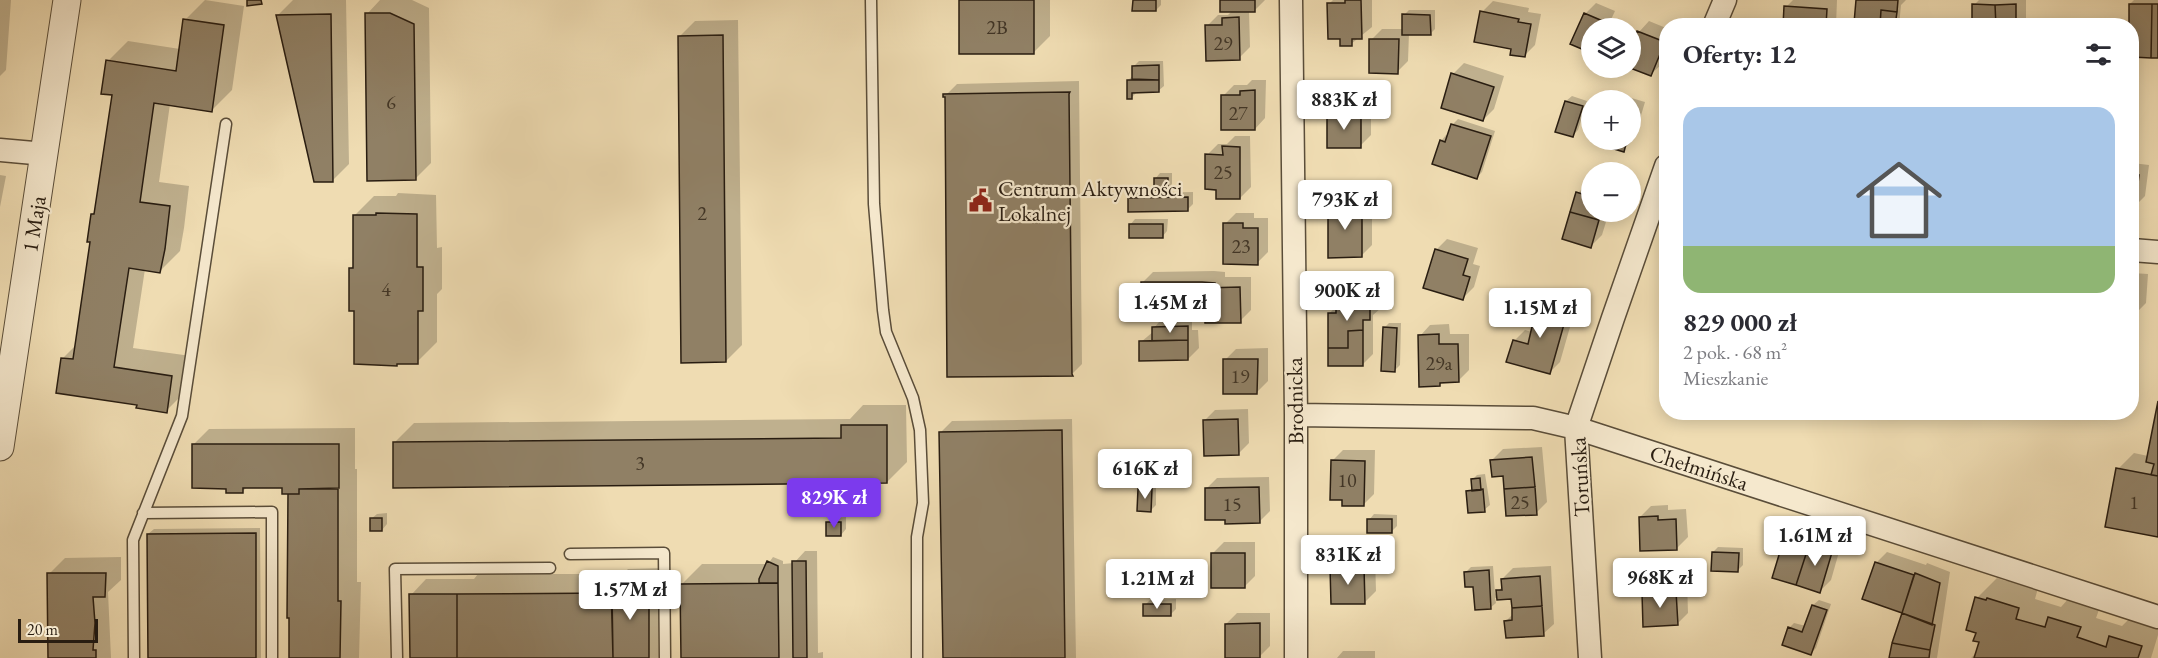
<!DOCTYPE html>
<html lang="pl">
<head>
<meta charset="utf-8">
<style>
	:root { --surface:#fff; --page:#f2f2f3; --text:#2b2b33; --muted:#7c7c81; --accent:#7c3aed }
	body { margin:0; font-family:"EB Garamond",serif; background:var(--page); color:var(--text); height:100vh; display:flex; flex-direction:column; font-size:22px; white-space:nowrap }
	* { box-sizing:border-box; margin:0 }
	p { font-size:20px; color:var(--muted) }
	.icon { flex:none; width:33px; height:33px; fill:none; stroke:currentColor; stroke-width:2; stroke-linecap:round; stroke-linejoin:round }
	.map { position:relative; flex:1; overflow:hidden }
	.details { position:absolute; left:1659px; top:18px; width:480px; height:402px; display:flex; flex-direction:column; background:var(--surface); border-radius:24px; box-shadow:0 3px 15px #0003 }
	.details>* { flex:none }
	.fabs { position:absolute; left:1581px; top:18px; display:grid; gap:12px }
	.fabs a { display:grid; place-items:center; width:60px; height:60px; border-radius:50%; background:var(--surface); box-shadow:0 3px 15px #0003; font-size:30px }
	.scale { position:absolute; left:18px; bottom:15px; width:80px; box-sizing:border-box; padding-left:6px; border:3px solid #291d11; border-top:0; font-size:16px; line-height:21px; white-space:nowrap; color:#291d11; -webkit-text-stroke:4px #f5e8cd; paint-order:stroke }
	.price { position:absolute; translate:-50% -51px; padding:0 14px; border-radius:6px; background:#fff; color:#222; font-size:20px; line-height:39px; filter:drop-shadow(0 2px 3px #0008) }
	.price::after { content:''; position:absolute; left:50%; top:36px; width:18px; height:14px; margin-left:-9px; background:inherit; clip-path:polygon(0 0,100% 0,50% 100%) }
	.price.selected { background:var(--accent); color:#fff }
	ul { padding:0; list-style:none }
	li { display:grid; align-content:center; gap:12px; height:318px; padding:0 24px }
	li span { display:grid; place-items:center; height:186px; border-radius:18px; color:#555 }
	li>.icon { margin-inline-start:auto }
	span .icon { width:108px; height:108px; fill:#fffc; stroke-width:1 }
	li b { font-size:26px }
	h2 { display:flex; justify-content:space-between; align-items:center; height:72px; padding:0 24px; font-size:26px }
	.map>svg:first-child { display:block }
</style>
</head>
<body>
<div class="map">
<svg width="2158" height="658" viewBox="0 0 2158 658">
	<rect width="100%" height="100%" fill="#efdcb2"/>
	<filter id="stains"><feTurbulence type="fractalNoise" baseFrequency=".00333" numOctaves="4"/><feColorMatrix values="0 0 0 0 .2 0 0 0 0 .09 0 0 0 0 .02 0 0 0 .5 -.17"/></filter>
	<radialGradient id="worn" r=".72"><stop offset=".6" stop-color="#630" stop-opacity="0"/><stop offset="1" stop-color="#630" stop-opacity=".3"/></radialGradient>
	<path fill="#0003" d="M0,0h11l-5,70 -6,6z
		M205,0l39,6 -12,84 -20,20 -42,-6 -11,78 30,4 -5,42 -4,23 -20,20 -15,-2 -12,79 58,8 -5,35 -20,20 -28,-8 -75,-45 13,-13 15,-104 1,-27 4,-3 18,-117 -6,-33 20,-20 52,8 5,-29z
		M293,0h53l3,164 -16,16 -55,-165z
		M380,0h32l17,8 2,155 -16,16 -48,-165z
		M961,0h89v36l-16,16z
		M1134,0h27v5l-5,5z
		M1222,0h43l-11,11h-5l1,36 -11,11 -32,-32 11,-11h10l4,-4z
		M1333,0h39v27l-21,17 -22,-40z
		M1793,0h44l-1,26h-52l2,-19z
		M1858,0h48l-5,5 -2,21h-18l-26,-4z
		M1979,0h47v26h-52v-21z
		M2134,0h24v56h-26l-2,-52z
		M1493,1l36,7 -1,4 13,2 -6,31 -11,11 -11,-9 -31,-35z
		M1596,3l19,8 -8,17h-15l-1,24 -6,-38z
		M1409,10h26v19l-5,5 -21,-1 -1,28 -11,11 -26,-32 11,-11h21l1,-14z
		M738,20l4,325 -16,16 -47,-324 16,-16z
		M1649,21l17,7v24l-4,12 -11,10 -12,-42z
		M1139,61h24l1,25 -6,5 -21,1 -5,5 -4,-17 6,-5v-9z
		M1464,63l40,13 -10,33 -11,11 -30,-46z
		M1252,80h14l-1,38 -10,11 -32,-33 11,-11h13z
		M1079,81l3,283 -11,11 -125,-280 11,-11z
		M1618,94l27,8 -11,37 -11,11 -27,-8 1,-2h33v-40h-18z
		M1572,96l15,5 -9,29 -6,6 -6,-35z
		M1371,102v33l-11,11 -31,-32 11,-11z
		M1458,119l37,12 -13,41 -5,5 -36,-36 5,-6 3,1 3,-11z
		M1235,136h15l1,51 -11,11 -23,-10 -10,-33 11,-11h9z
		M2132,163l17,2 -4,31 -11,11h-2z
		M1160,173h12v11l-5,5 -12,-10z
		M0,175l6,1 -6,31z
		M1583,188l9,2v22h17l-7,23 -11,11 -13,-53z
		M1193,192v12l-6,6 -57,-12 5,-5z
		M398,193l38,2 1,53 5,-1v42l-5,5v48l-20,20 -62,-53 -5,-40 4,-4v-49l20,-20h22z
		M1341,195h31v50l-11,11 -31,-50z
		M1236,213h18v5h14v34l-11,11 -32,-39z
		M1135,219h33l-1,12 -5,6 -32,-12z
		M1447,239l31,9 -5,16 7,2 -6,21 -11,11 -27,-48z
		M1214,271l11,1v5h26v33l-11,11 -34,-23 -5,6 -59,-21 11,-11z
		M2132,273l16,1 -2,29 -11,11h-3z
		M1544,290l34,9 -18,63 -10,10 -36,-31 11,-11 7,2 4,-15 -3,-16z
		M1380,291l1,17 -8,7v39l-11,11 -32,-52 19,-21z
		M1159,322h33v8h6l1,18 -11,11 -47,-17 13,-11v-3z
		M1389,323h12l-1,42 -5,5 -11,-42z
		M1449,324l1,10h19v36l-11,11h-15l-4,4 -19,-49 10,-11z
		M1268,348v33l-11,11 -32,-32 11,-11z
		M863,405h43l1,57 -20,20 -493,-39 20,-20 436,-4z
		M2158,408v128l-40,-67 16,-16 14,3z
		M1248,409l1,34 -11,11 -34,-33 11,-11z
		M1072,419l4,239h-132l-3,-226 11,-11z
		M355,428v41h2v113h4l-2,76h-68l-2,-163 -5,-8h-37l-5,5 -15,-5 -34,-42 16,-16z
		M1542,447l5,55 -11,11 -44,-53 11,-11z
		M1343,450h32l-1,44 -11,11 -20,-7 -11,-37z
		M1485,474l5,31 -6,5 -16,-18 5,-5 -1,-7 5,-5z
		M1269,477l1,34 -11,11 -33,-3 -20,-30 11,-11z
		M1144,484h12v21l-5,5 -12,-21z
		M1668,505v5l18,-1 2,28 -11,11 -37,-31 11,-11z
		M387,513v11l-5,6 -11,-11 6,-5z
		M1374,514l23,1v11l-5,5 -23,-11z
		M846,517v12l-5,6 -13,-12 5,-5z
		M1798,525l45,13 -12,42 -11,11 -46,-14 13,-42z
		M260,528l1,130h-112l-1,-124 6,-5z
		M1224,542h31v34l-11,11 -31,-34z
		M1718,547l25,1v17l-5,5 -25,-18z
		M805,551h12l1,102 5,-1v6h-141v-74l20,-20h66l5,-7 10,4v3l11,-1z
		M1887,552l39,13 1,-2 23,9 -13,86h-46l13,-46 -40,-13 12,-36z
		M1375,556l1,35 -11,11 -33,-34 11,-11z
		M121,557v23l-13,12 3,66h-62v-84l16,-16z
		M1493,566l2,28 8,-8 -1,-7 11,-11 38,-2 3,58 -11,10 -37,-13 7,-7 -1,-17 -17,1 1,5 -6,5 -24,-36 5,-5z
		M664,568l1,90h-254v-63l15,-16h48l4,-5h145l5,-5z
		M1997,578l9,3 2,-2 30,9 -3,11 26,8 8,-9 31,9 -4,11 26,8 9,-9 27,8v10l-7,23h-180l7,-7 3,-10 -3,-9 -1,-34z
		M1687,581l1,32 -11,11 -34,-30 11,-11z
		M1176,599v10l-5,5 -26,-9 5,-5z
		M1819,600l12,4 -15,44 -5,5 -22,-25 5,-5 12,3 7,-21z
		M1237,613h33v33l-11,11 -33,-33z
		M1343,651h32v7h-38z"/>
	<path fill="#908065" stroke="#291d11" stroke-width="1.5" d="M247,0h14l1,4 -15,2z
		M959,0h75v54h-75z
		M1133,0h23v11h-24z
		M1220,0h35v12h-35z
		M1345,0h16l1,39h-10v7h-12v-7h-12l-1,-36h18z
		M1856,0h42l-1,12 -16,-2 -1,15 -26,-2z
		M1972,4l23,1 1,21h-24z
		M2016,4v22h-20l-1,-21z
		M2129,4h23l-1,54 -19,-1v-31h-3z
		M2152,4h6v54h-7z
		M1784,6l43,3 -1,17h-43z
		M1881,10l16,2 -2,14h-15z
		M1480,11l39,8 -1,3 13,2 -6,33 -15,-2 1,-6 -37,-7z
		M365,13h25l24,11 2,156 -49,1z
		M1584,13l21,9 -3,6h-10l-1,25 -21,-9z
		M331,14l2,168h-19l-38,-167z
		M1402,14l28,1 1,20h-29z
		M1239,17l1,43 -34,1 -1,-36h17v-7z
		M183,19l41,6 -12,87 -58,-9 -14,99 30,4 -5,43 -5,24 -31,-5 -15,99 58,9 -5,37 -31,-5 1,-3 -81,-12 5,-35 12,1 17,-117h-3l4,-28h3l18,-119 -11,-1 5,-34 70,11z
		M1637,31l28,11 -14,34 -21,-8v-20z
		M723,35l3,327 -45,1 -3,-327z
		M1369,39h30l-1,35 -29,-1z
		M1159,65v15l-27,-1v-13z
		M1451,73l43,14 -11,34 -42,-13z
		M1127,80h32v12l-27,1v6h-5z
		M1255,90v40h-34v-35h19v-4z
		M1070,92l-1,2 3,280 1,2 -126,1 -2,-280h-2v-3z
		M1565,101l18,5 -10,31 -18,-5z
		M1630,112l6,1 -6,17z
		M1327,113h34v35h-34z
		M1451,124l40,12 -14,43 -45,-15 8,-24 5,2z
		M1595,140h32l-3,12 -30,-9z
		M1222,146l18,1v52h-24v-9l-11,-1v-35l18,1z
		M2132,175h7l-4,33h-3z
		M1154,178h14v13l-14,-1z
		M1576,192l16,5v15h10l-3,8 -29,-8z
		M1188,197v14l-60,1v-14z
		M1328,205h34v52l-34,1z
		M1570,212l29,8 -8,28 -29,-9z
		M376,213l41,1v53h6v44h-5v53h-21v2l-43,-2v-53h-5v-43h4v-53h23z
		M1223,223h20v5h15v37l-35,-1z
		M1129,224h34v14h-34z
		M1435,249l33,10 -5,16 7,2 -7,23 -40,-12z
		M1141,282h61l13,1v5h-11v6l-3,-1v12h-60z
		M2132,284l5,1 -2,30h-3z
		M1240,287l1,36h-36l-1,-35z
		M1532,300l36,10 -18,64 -44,-12 7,-22 15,4 6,-26 -7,-2z
		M1370,301v19h-7v10l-15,1v17h-20v-35h8v-11z
		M1188,326v14l-36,1v-14z
		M1383,327l14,1 -2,44 -14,-1z
		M1363,330v36h-35v-18h20v-17z
		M1439,334v10h19l1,38 -19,1v3l-21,1 -1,-52z
		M1188,340v20l-49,1v-20z
		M1223,359h35l-1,35h-34z
		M2158,401v75l-7,-1 3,-11 -8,-2z
		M1238,419l1,36 -35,1 -1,-36z
		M841,425h46v58l-494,5v-46l448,-4z
		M1062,430l3,228h-122l-4,-226z
		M192,444h147v44l-40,1v5h-17v-6h-39v5h-17v-4l-34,-1z
		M1532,457l3,30 -31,2 -1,-13 -11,1 -2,-17z
		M1331,460l34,1 -1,45h-22v-6h-12z
		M2116,468l42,8v61l-53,-10z
		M1480,478l1,12 -9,1 -1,-12z
		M1259,487l1,36 -35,1v-4h-20v-32z
		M1535,487l2,28 -31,1 -2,-27z
		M299,489h39v112h3l-1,57h-51v-40h-2l1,-124h11z
		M1138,489h14l-1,23 -14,-1z
		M1483,489l2,23 -17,1 -2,-22z
		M1658,516v4l18,-1 1,31 -37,1 -1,-34z
		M370,518h12v13h-12z
		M1367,519h25v14h-25z
		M826,522h15v14h-15z
		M256,533v125h-108l-1,-124z
		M1785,535l25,7 -14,43 -24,-7z
		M1810,542l23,7 -13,44 -24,-8z
		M1712,552l27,1 -1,19 -27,-1z
		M1211,553h34v35h-34z
		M767,561l11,5v17h-19v-4z
		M792,561h14l1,97h-14z
		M1875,562l39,13 -12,38 -40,-14z
		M1330,567h34l1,37h-34z
		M1489,570l2,39 -16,1 -2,-23h-8l-1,-15z
		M47,573h59l-1,24h-12l2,26 -2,27h3v8h-48z
		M1915,573l25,10 -8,42 -30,-12z
		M1540,576l2,30 -30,2 -1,-9 -14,1 -1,-10h6l-1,-11z
		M778,583l1,75h-98l-1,-74z
		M611,584h38v74h-36z
		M1676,591l2,34 -35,2 -1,-34z
		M612,593l1,65h-156v-64z
		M409,594h48v64h-47z
		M1975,597l11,3 1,-2 32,10 -3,11 29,8 3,-10 33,10 -4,10 29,10 3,-11 33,10 -4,12h-164l5,-16 -6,-1 3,-8 -10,-3z
		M1143,604h28v12h-28z
		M1812,605l15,5 -16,45 -29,-10 6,-18 14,5z
		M1542,606l2,30 -38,2 -2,-17 8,-1v-12z
		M1902,613l33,12 -5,25 -38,-7z
		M1260,623v35h-35v-34z
		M1892,643l38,7 -1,8h-40z"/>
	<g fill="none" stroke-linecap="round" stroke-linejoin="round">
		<defs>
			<path id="service" d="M871,0l3,204 9,106 3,22 27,66 7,32 3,73 -6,34v121
				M143,513l129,-1v146
				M570,554l94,-1 1,105
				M134,658l-1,-118 49,-124 44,-292
				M397,658l-2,-89 155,-1"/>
			<path id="minor" d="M1291,0l5,415v243
				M1714,26l11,-26
				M0,150l45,4
				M2132,250l26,2
				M1296,415l237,3 43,10 582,189
				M1590,658l-14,-230 37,-110 53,-152"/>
			<path id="tertiary" d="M0,447l67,-447"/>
		</defs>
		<use href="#service" stroke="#5a4d39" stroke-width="13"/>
		<use href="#minor" stroke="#5a4d39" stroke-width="25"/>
		<use href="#tertiary" stroke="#5a4d39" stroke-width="29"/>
		<use href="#service" stroke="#f5e8cd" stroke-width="10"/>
		<use href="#minor" stroke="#f5e8cd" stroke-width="22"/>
		<use href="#tertiary" stroke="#f5e8cd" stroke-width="27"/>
	</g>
	<defs>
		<symbol id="civic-bare" viewBox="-9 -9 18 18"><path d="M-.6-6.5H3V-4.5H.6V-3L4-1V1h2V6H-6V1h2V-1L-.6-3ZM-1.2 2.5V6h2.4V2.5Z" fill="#8f2418" stroke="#f5e8cd" stroke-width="2.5" paint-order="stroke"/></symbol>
	</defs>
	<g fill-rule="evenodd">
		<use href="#civic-bare" x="964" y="184" width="33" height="33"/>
	</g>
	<g text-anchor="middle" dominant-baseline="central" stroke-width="4.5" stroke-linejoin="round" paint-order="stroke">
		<g font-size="20" fill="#433626">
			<text x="997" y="27">2B</text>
			<text x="1223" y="43">29</text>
			<text x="391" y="102">6</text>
			<text x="1238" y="113">27</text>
			<text x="1223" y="172">25</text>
			<text x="702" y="213">2</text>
			<text x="1241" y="246">23</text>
			<text x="386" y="289">4</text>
			<text x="1439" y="363">29a</text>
			<text x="1240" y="376">19</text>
			<text x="640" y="463">3</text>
			<text x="1347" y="480">10</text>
			<text x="1520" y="502">25</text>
			<text x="2134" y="502">1</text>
			<text x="1232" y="504">15</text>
		</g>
		<g font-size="22" fill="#291d11" stroke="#f5e8cd" text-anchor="start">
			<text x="998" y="188">Centrum Aktywności<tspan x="998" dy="25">Lokalnej</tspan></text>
		</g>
		<g font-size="22" fill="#291d11" stroke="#f5e8cd">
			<text transform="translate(34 224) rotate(-81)">1 Maja</text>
			<text transform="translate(1295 401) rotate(-91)">Brodnicka</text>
			<text transform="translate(1699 468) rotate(18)">Chełmińska</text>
			<text transform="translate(1580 477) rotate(-93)">Toruńska</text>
		</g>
	</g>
	<rect width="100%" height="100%" filter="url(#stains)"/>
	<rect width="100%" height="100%" fill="url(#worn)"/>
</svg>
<div class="fabs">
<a><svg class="icon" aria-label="layers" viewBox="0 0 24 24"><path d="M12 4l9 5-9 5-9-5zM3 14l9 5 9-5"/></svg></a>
<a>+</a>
<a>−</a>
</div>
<div class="scale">20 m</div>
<b class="price" style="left:1344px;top:131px">883K zł</b>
<b class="price" style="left:1345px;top:231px">793K zł</b>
<b class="price" style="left:1347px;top:322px">900K zł</b>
<b class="price" style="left:1170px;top:334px">1.45M zł</b>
<b class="price" style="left:1540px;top:339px">1.15M zł</b>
<b class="price" style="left:1145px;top:500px">616K zł</b>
<b class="price selected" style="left:834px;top:529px">829K zł</b>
<b class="price" style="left:1815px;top:567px">1.61M zł</b>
<b class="price" style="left:1348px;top:586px">831K zł</b>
<b class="price" style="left:1660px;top:609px">968K zł</b>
<b class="price" style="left:1157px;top:610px">1.21M zł</b>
<b class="price" style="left:630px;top:621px">1.57M zł</b>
<section class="details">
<h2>Oferty: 12<svg class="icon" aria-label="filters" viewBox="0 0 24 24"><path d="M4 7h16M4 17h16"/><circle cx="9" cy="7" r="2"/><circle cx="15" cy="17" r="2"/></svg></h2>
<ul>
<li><span style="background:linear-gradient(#a9c7e8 75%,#8fb573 0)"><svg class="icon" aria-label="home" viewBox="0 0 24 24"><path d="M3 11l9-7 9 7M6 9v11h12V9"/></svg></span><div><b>829 000 zł</b><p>2 pok. · 68 m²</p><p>Mieszkanie</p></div></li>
</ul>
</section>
</div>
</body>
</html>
